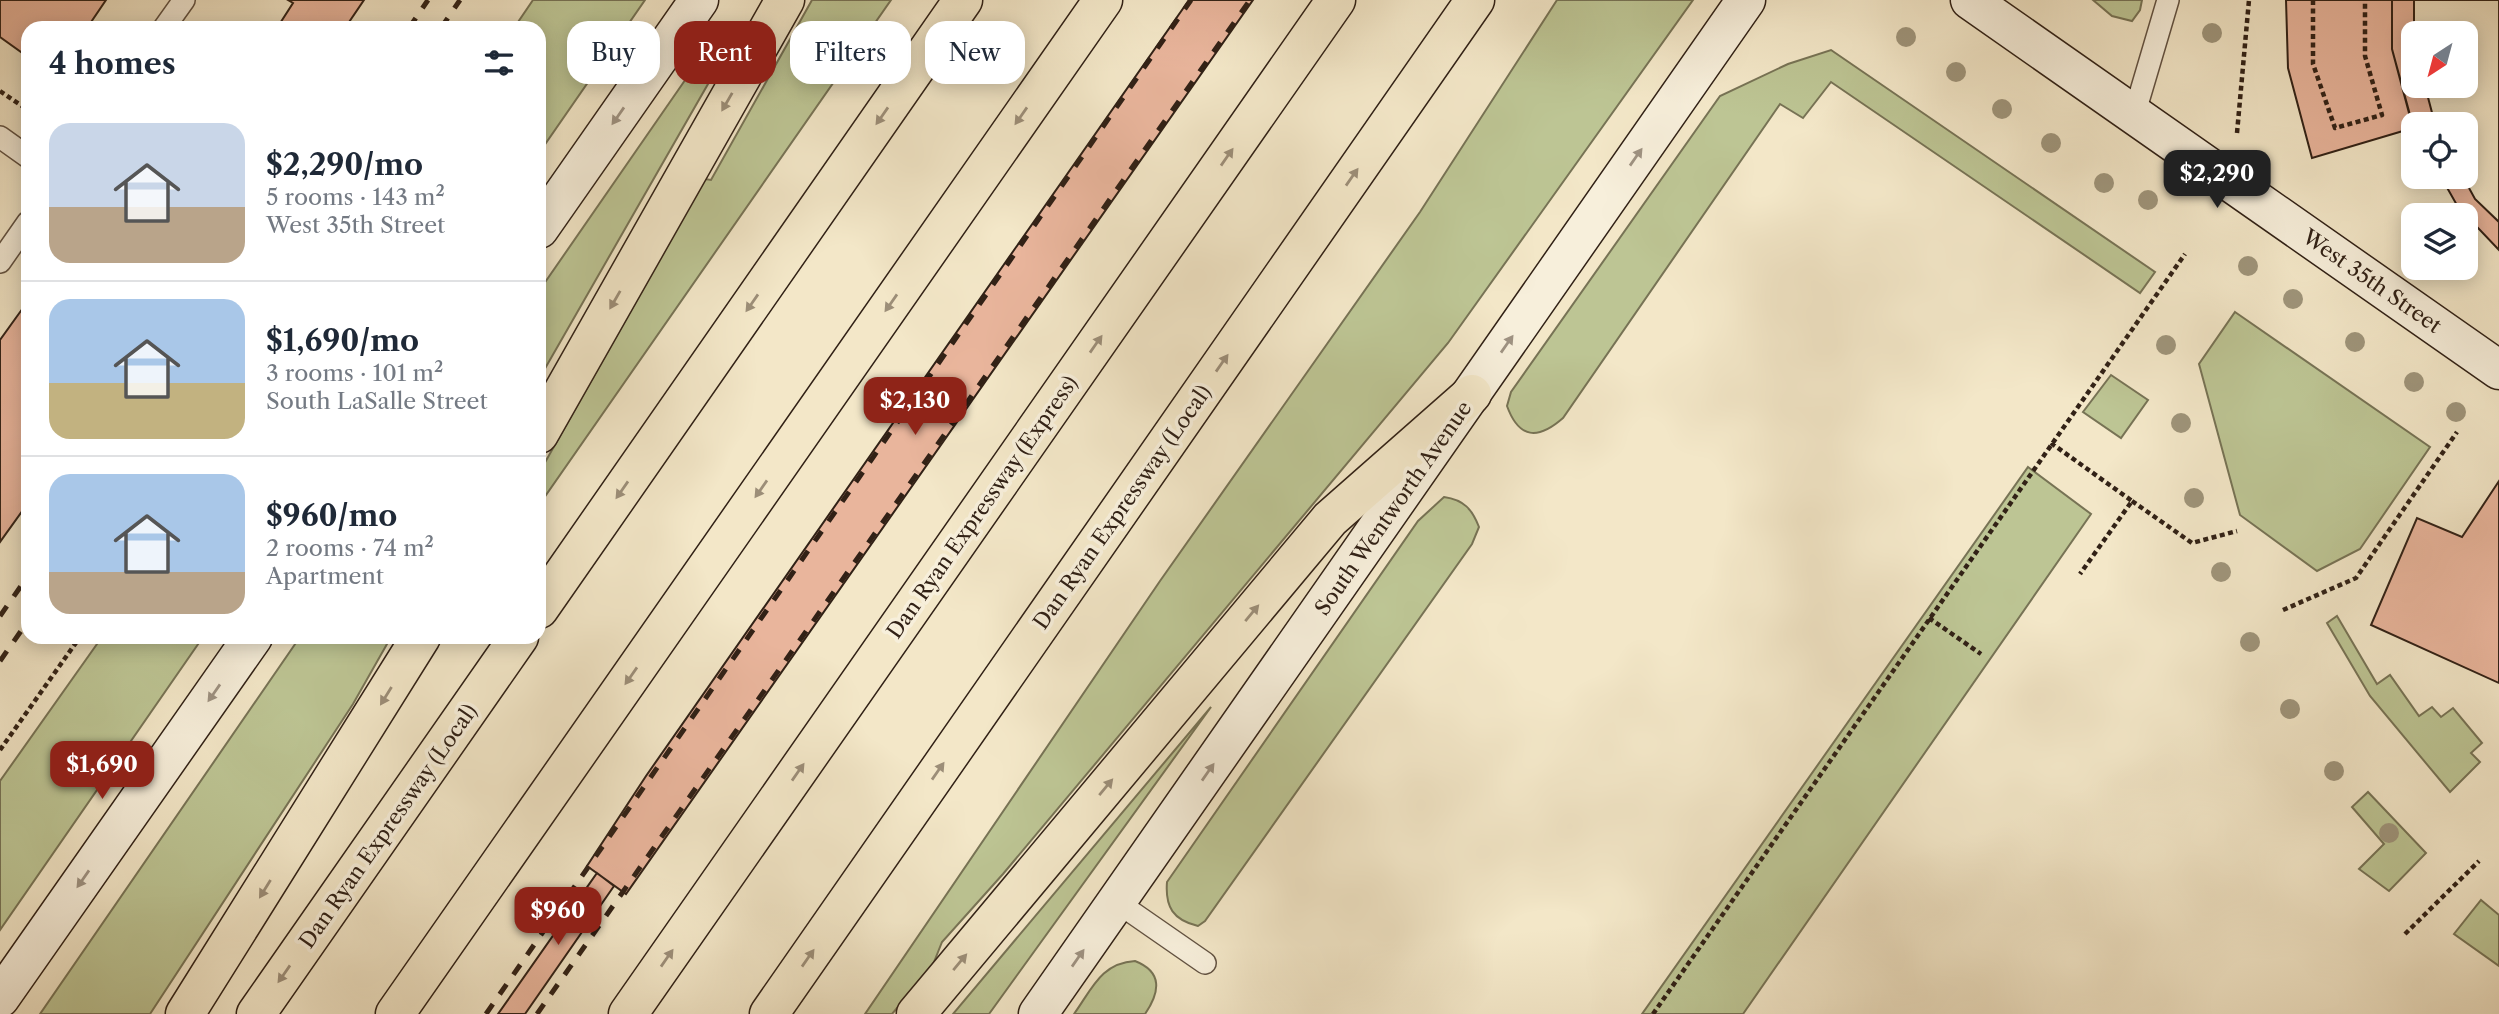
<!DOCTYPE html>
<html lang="en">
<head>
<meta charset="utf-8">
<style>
	:root { --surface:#fff; --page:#f6f6f7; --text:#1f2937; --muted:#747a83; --line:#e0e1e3; --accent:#8f2418 }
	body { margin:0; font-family:"Libre Caslon Text",serif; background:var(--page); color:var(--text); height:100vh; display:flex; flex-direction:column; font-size:26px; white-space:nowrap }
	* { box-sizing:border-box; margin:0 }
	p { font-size:23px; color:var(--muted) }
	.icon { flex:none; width:38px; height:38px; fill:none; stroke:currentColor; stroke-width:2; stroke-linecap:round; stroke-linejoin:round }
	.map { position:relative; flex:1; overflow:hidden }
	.side { position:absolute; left:21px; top:21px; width:525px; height:623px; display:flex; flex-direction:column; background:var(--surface); border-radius:21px; box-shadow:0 4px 18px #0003 }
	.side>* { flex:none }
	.hud { position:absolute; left:567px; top:21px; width:665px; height:63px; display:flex; gap:14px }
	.needle { width:46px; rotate:216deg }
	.fabs { position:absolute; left:2401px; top:21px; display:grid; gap:14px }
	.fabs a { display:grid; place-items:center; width:77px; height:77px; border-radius:14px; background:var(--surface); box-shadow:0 4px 18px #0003; font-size:35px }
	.price { position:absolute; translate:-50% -60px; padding:0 16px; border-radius:14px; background:var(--accent); color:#fff; font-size:23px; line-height:46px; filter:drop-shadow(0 2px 4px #0008) }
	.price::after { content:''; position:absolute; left:50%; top:42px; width:21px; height:16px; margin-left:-10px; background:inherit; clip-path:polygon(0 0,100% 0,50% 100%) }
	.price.active { background:#222; color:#fff }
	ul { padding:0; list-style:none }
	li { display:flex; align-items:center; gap:21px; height:175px; padding:0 28px }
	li+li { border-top:2px solid var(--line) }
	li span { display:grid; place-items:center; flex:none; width:196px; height:140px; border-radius:21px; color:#555 }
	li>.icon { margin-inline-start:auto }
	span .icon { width:84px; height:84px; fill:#fffc; stroke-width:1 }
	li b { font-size:30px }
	h2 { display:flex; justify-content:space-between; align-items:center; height:84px; padding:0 28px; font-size:30px }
	.chip { padding:0 24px; border-radius:21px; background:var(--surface); box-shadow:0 4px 18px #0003; font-size:24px; line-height:63px }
	.chip.active { background:var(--accent); color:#fff }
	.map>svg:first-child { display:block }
</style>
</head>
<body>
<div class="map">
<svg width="2499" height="1014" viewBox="0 0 2499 1014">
	<rect width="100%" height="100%" fill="#f3e7c8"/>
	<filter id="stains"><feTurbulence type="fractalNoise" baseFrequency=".00286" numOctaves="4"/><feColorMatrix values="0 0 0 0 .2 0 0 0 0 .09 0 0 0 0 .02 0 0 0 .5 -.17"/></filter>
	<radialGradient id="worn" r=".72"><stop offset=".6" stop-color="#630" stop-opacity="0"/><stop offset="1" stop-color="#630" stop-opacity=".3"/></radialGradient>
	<path fill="#bdc594" stroke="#777355" stroke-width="2" d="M533,0h112l-106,153v-125h-25z
		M812,0h79l-352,505v-32l166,-294 6,1z
		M1557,0h136l-245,343 -445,531 -61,68 -10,25 -40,47h-27l295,-433 260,-369z
		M2093,0h49l-2,10 -8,11 -20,-5z
		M1831,50l324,222 -15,21 -309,-211 -28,36 -23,-14 -217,314c-25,22 -44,21 -56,-12l4,-14 209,-296 68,-32z
		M699,60l17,10 -177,309v-88z
		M2235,312l195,135 -70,102 -43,22 -77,-56 -41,-151z
		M2111,375l37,25 -27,38 -38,-26z
		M2028,467l63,47 -348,500h-101z
		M1444,497c20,3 28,12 35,30l-7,17 -267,377 -7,5c-25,-6 -33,-19 -31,-44l251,-361z
		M2337,616l40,68 13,-9 29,41 13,-9 9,10 12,-9 29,35 -11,10 9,9 -30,30 -80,-96 -43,-73z
		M102,637h101l-203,293v-149z
		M300,637h91l-38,67 -203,310h-110z
		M1211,707l-222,307h-36z
		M2368,792l58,61 -37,38 -30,-22 25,-25 -32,-37z
		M2481,900l18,15v51l-45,-32z
		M1135,961c28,11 25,31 10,53h-71c18,-25 27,-51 61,-53z"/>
	<path fill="#e9b59c" stroke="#312116" stroke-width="2" fill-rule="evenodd" d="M0,0h106l-19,28h-59v29l-28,-20z
		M288,0h76l-19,28h-68l16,-25z
		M1189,0h64l-627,894 -39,-28 59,-90z
		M2286,0h106v49l21,79 -101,30 -24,-90z
		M2392,0h107v250l-41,-43 -17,-30h25v-53l-53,2 -21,-77zM2413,33h53v53h-53z
		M2414,0h85v222l-24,-23 -12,-22h3v-53h-31l-10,-38h41v-53h-52z
		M28,301v202l-28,39v-202z
		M2499,481v202l-128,-58 46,-107 45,19z
		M597,873l17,13 -89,128h-27z"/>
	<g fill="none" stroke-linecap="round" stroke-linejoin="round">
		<defs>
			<path id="lane" d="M164,28l20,-28
				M2134,115l34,-115
				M0,137l28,20
				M0,262l28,-40
				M1117,902l88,61"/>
			<path id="secondary" d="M1970,0l529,370
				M539,229l160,-229
				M0,998l253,-361
				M1038,1014l708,-1014"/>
			<path id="highway" d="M539,434l246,-434
				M539,609l424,-609
				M185,1014l236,-377
				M256,1014l263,-377
				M395,1014l708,-1014
				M628,1014l708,-1014
				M769,1014l706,-1014
				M916,1014l414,-495 142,-125"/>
		</defs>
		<use href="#lane" stroke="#625242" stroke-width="24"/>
		<use href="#secondary" stroke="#312116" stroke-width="41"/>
		<use href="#highway" stroke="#312116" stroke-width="41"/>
		<path stroke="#312116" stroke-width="4.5" stroke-dasharray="5 3.5" stroke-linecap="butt" d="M2313,0v64l22,64 47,-13 -17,-59v-56
			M0,91l28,19
			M2237,133l12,-133
			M2051,443l81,58 -52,73
			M2132,501l60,42 45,-12
			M2283,610l73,-32 101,-146
			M1929,618l52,36
			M0,750l80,-113
			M2405,934l74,-73
			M1653,1014l532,-760"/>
		<use href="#lane" stroke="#f7efdb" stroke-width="21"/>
		<use href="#secondary" stroke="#f7efdb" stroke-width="38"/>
		<use href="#highway" stroke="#f3e7c8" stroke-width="38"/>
		<path stroke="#312116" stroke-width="5" stroke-dasharray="12 12" stroke-linecap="butt" d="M409,28l19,-28
			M441,28l19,-28
			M0,616l28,-40
			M0,661l28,-40
			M486,1014l705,-1014
			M537,1014l713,-1014"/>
	</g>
	<g fill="#9f957b">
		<circle cx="2212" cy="33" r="10"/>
		<circle cx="1906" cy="37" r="10"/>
		<circle cx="1956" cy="72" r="10"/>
		<circle cx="2002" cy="109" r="10"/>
		<circle cx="2051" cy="143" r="10"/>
		<circle cx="2104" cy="183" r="10"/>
		<circle cx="2148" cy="200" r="10"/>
		<circle cx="2248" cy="266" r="10"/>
		<circle cx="2293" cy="299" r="10"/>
		<circle cx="2355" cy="342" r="10"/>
		<circle cx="2166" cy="345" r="10"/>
		<circle cx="2414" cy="382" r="10"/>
		<circle cx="2456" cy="412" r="10"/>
		<circle cx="2181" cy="423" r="10"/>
		<circle cx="2194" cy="498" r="10"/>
		<circle cx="2221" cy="572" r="10"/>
		<circle cx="2250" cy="642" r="10"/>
		<circle cx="2290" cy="709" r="10"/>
		<circle cx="2334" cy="771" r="10"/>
		<circle cx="2389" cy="833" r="10"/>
	</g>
	<defs><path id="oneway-solid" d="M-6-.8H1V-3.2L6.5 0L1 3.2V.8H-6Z" transform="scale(1.75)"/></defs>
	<g fill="#9c8e78">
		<use href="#oneway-solid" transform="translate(727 102) rotate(120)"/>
		<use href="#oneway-solid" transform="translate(882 116) rotate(125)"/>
		<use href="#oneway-solid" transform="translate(1021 116) rotate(125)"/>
		<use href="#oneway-solid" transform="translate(1227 157) rotate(-55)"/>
		<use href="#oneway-solid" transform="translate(1352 177) rotate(-55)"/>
		<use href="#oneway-solid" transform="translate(615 300) rotate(120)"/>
		<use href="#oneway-solid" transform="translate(752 303) rotate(125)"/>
		<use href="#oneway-solid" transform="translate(891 303) rotate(125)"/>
		<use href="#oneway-solid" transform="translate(1096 344) rotate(-55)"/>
		<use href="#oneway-solid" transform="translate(1222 363) rotate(-55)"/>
		<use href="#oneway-solid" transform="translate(761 489) rotate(125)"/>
		<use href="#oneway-solid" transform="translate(622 490) rotate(125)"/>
		<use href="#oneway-solid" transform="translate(1252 613) rotate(-50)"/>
		<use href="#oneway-solid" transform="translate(631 676) rotate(125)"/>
		<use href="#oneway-solid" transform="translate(386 696) rotate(122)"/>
		<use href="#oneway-solid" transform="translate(938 771) rotate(-55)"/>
		<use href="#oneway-solid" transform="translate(798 772) rotate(-55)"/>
		<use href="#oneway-solid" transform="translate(1106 787) rotate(-50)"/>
		<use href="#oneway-solid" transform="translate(265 889) rotate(122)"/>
		<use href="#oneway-solid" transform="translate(667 958) rotate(-55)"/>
		<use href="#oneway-solid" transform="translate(808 958) rotate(-55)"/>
		<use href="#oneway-solid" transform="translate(960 962) rotate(-50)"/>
		<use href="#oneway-solid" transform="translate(284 974) rotate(125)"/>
	</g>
	<g fill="#9e9282">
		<use href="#oneway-solid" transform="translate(618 116) rotate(125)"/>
		<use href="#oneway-solid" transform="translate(1636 157) rotate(-55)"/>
		<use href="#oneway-solid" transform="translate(1507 344) rotate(-55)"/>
		<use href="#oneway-solid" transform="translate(214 693) rotate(125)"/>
		<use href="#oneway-solid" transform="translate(1208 772) rotate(-55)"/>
		<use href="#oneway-solid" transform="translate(83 879) rotate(125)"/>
		<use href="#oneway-solid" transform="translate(1078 958) rotate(-55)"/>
	</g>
	<g text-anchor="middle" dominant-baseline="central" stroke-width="7" stroke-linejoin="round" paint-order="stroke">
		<g font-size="21" fill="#312116" stroke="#f7efdb">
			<text transform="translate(2372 281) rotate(35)">West 35th Street</text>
			<text transform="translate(982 507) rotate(-55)">Dan Ryan Expressway (Express)</text>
			<text transform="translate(1122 507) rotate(-55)">Dan Ryan Expressway (Local)</text>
			<text transform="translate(1393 508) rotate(-55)">South Wentworth Avenue</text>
			<text transform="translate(388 826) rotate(-55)">Dan Ryan Expressway (Local)</text>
		</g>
	</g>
	<rect width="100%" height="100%" filter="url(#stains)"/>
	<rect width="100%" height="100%" fill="url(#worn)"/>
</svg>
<div class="fabs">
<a><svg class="needle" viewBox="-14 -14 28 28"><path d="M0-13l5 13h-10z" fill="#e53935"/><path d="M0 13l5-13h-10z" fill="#747a83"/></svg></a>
<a><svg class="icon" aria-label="locate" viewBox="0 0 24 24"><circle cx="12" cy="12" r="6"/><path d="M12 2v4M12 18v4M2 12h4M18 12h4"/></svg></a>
<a><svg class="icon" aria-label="layers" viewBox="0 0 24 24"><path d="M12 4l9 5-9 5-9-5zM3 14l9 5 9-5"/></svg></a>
</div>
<b class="price active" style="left:2217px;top:210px">$2,290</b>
<b class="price" style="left:915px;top:437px">$2,130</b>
<b class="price" style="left:102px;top:801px">$1,690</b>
<b class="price" style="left:558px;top:947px">$960</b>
<div class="hud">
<a class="chip">Buy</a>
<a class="chip active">Rent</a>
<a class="chip">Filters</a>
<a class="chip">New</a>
</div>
<section class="side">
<h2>4 homes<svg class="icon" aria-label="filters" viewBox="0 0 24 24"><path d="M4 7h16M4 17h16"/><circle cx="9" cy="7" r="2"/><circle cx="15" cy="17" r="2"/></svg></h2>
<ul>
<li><span style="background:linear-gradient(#c9d6e8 60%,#b9a48a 0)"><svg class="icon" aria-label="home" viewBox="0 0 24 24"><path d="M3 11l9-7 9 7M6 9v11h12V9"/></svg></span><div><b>$2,290/mo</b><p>5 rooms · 143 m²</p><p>West 35th Street</p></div></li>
<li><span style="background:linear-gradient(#a9c7e8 60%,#c2b280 0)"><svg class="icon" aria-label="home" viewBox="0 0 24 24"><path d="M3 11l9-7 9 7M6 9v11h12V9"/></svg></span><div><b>$1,690/mo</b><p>3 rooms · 101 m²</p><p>South LaSalle Street</p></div></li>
<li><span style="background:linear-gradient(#a9c7e8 70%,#b9a48a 0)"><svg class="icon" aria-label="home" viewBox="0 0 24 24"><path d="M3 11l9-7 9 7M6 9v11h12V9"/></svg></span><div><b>$960/mo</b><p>2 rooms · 74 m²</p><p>Apartment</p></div></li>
</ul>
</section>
</div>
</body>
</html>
